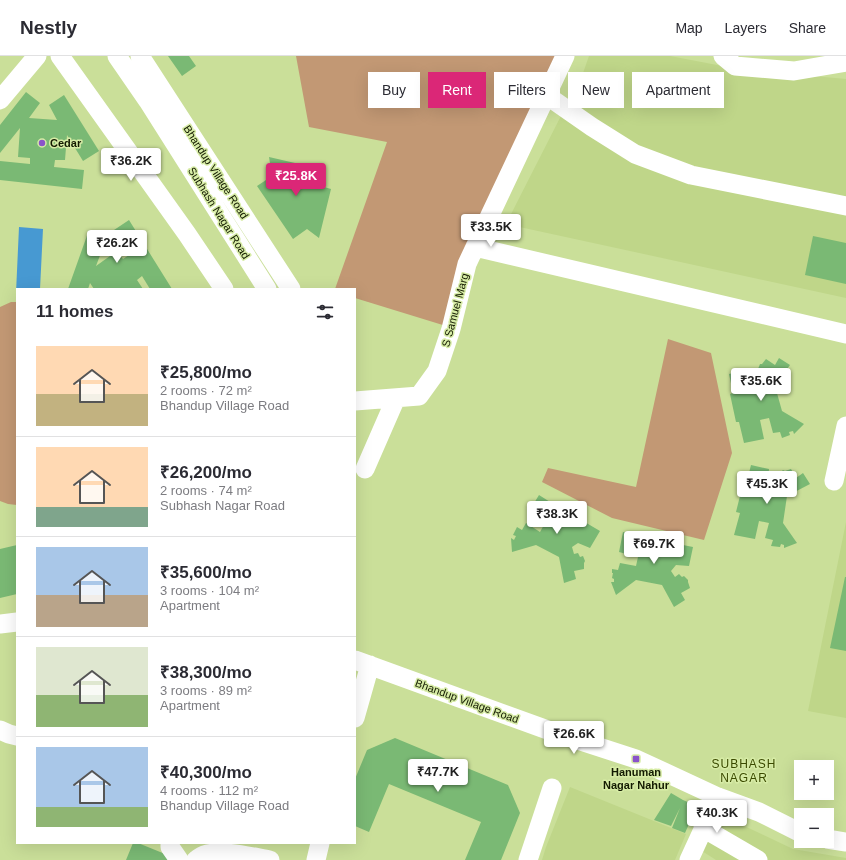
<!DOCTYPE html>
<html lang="en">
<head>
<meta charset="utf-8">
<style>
	:root { --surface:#fff; --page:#f2f2f3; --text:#2b2b33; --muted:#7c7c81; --line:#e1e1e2; --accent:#db2777 }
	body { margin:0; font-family:Arial,sans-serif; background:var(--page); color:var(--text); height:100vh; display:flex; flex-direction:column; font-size:15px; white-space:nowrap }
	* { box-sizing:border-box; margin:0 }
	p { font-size:13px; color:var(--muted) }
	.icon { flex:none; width:22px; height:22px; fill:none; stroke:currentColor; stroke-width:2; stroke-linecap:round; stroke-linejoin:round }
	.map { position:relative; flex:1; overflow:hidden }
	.details { position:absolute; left:16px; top:232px; width:340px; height:556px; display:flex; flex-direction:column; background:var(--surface); border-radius:0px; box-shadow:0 4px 16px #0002 }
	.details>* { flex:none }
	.top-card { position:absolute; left:368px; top:16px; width:380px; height:36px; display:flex; gap:8px }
	.buttons { position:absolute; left:794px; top:704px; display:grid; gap:8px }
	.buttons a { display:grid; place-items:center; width:40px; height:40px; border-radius:0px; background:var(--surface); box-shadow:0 4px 16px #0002; font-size:20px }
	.price { position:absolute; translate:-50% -34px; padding:0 9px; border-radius:4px; background:#fff; color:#222; font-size:13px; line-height:26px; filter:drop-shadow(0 1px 2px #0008) }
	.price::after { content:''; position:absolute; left:50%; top:24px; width:12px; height:9px; margin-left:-6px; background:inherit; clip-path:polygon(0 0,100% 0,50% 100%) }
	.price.on { background:var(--accent); color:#fff }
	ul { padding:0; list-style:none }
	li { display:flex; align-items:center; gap:12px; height:100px; padding:0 20px }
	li+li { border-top:1px solid var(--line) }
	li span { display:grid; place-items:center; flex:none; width:112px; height:80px; border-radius:0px; color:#555 }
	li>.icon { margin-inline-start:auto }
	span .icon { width:48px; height:48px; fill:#fffc; stroke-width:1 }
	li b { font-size:17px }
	h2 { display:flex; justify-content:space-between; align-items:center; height:48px; padding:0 20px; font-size:17px }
	.pill { padding:0 14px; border-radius:0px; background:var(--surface); box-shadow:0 4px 16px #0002; font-size:14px; line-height:36px }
	.pill.on { background:var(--accent); color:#fff }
	header { display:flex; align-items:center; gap:24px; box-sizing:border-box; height:56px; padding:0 20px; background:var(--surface); border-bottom:1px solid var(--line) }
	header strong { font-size:19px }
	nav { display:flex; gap:22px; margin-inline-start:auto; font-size:14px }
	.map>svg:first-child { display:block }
</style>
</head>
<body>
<header>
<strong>Nestly</strong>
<nav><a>Map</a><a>Layers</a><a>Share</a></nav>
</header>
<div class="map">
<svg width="846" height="804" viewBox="0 0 846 804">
	<rect width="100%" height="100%" fill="#cadf99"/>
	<path fill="#bfd689" d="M589,0h81l68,13 108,10v219l-340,-74 59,-116 18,-35z
		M846,466v196l-38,-7z
		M570,731l116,47 -11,26h-133l4,-13z
		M719,758l74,35 53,9v2h-130l-14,-9z"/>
	<path fill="#c29874" d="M296,0h260l-110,270 -91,-28v-9h-20l52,-147 -78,-15z
		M11,246h6v203l-9,-1 -8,-3v-194z
		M668,283l43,14 21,100 -28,87 -92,-22 -70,-36 6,-14 88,19z"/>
	<path fill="#4799d2" d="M19,171l24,2 -3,60h-23v4h-1z"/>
	<path fill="#7ab974" d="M168,0h21l7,10 -14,10z
		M26,36l14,11 -11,15 28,2 -8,-15 15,-10 35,56 -16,10 -16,-26 -2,25h-10l-1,7 30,3 -2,19 -82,-9v-19l30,3v-6l-12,-1 2,-29 -20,25v-28z
		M269,101l52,12 -4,16 14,4 -12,49 -12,-9 -14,10 -36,-53 15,-10z
		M129,164l43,69h-22l-8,-13 -5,4 6,9h-49l-4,-6 -2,6h-20l21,-59 18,7 -11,29 21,-15 6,8 6,-4 -15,-25z
		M813,180l33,7v41l-41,-9z
		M779,302l11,7 -15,21 7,25 22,13 -10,10 -1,-3 -4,1 1,3 -8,3 -2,-6 -7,1 -4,-15 -9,2 4,19 -20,4 -5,-21h-3l-6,-28 3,-1 -4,-19 18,-4 4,11 8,2 4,-6 -4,-2 1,-4 -2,-2 2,-5h2l4,-5 9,6z
		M751,409l18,4 -1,13 6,5 6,-4 -3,-3 4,-3 -2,-3 4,-4 2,1 6,-2 5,9 7,-5 7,11 -23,12 -4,27 14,20 -13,5v-3l-3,-1 -1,3 -9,-1 2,-6 -8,-2 4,-15 -10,-2 -4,18 -21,-4 6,-22 -4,-1 7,-28 3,1z
		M539,439l19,12 1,-3 25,15 -1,2 17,10 -10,17 -12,-5 -6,4 2,7 4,-1 2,4 3,-1 2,5 -1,2v6l-10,2 2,8 -12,4 -5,-26 -23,-12 -24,7 -1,-14 3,2 2,-4 -3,-1 4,-8 5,3 4,-7 14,9 5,-9 -17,-10z
		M623,476l22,5 1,-3 28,6 -1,3 20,4 -4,19 -13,-1 -5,6 4,6 4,-3 3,3 2,-1 4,4v2l2,6 -9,5 4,7 -11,7 -12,-22 -26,-5 -20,15 -5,-13h3v-3l-2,-1 1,-5h-1v-4l6,1 2,-7 16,3 2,-9 -19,-5z
		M17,489v49l-17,4v-49z
		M845,521h1v74l-16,-3z
		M395,682l113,47 12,28 -19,47h-36l16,-38 -92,-38 -20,48 -14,-6v-47l12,-29z
		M671,737l12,7 14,6 -12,27 -13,-5 8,-20 -9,18 -17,-6z
		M133,787h5l32,13 -1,4h-43z"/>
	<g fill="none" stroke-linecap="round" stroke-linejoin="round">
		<path stroke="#fff" stroke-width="19" d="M60,0l127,178 37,55
			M117,0l31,45 119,188
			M140,0l151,233
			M723,0l12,10 59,5 52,-9
			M546,39l46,32 43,27 56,21 155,31
			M0,44l37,-44
			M475,191l371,87
			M355,345l64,-5 18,-25 14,-42 16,-65 98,-208
			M365,413l31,-71
			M834,425l12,-55
			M0,568l17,-2
			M355,604l201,73 80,26 82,38 41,15 42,21
			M355,662l15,-53
			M0,674l9,4 8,2
			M703,772l55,32
			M827,783l19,3
			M170,787v4l9,13
			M196,804c3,-2 5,-4 8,-5 18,-6 48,2 66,5
			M316,804l4,-17
			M528,804l24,-72
			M689,804l29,-63"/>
	</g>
	<g fill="#8a53ca" stroke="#d7eca6" stroke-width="1.5">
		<circle cx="42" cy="87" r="4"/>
		<rect x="632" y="699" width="8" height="8" rx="2"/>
	</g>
	<g text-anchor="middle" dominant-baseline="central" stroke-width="3" stroke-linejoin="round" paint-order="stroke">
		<g font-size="11" font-weight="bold" fill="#131a01" stroke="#d7eca6" text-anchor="start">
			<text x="50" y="87">Cedar</text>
			<text x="636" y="716" text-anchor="middle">Hanuman<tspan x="636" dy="13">Nagar Nahur</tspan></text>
		</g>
		<g font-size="11" fill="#131a01" stroke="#d7eca6">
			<text transform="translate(216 116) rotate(57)">Bhandup Village Road</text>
			<text transform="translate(219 157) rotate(58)">Subhash Nagar Road</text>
			<text transform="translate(455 254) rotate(-75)">S Samuel Marg</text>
			<text transform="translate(467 645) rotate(20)">Bhandup Village Road</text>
		</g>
		<g font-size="12" letter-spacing="1" fill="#3b4a00" stroke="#d7eca6">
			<text x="744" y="708">SUBHASH<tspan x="744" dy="14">NAGAR</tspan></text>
		</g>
	</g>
</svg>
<div class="buttons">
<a>+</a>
<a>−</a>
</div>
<b class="price" style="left:131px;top:126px">₹36.2K</b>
<b class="price on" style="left:296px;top:141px">₹25.8K</b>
<b class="price" style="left:491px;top:192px">₹33.5K</b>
<b class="price" style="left:117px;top:208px">₹26.2K</b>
<b class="price" style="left:761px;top:346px">₹35.6K</b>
<b class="price" style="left:767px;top:449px">₹45.3K</b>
<b class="price" style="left:557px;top:479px">₹38.3K</b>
<b class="price" style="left:654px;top:509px">₹69.7K</b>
<b class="price" style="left:574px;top:699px">₹26.6K</b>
<b class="price" style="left:438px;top:737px">₹47.7K</b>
<b class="price" style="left:717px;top:778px">₹40.3K</b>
<div class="top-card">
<a class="pill">Buy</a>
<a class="pill on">Rent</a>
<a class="pill">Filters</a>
<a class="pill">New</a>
<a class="pill">Apartment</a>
</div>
<section class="details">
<h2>11 homes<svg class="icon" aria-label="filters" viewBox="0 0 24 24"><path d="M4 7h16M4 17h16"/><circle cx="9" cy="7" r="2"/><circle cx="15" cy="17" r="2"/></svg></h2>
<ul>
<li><span style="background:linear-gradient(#ffd9b3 60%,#c2b280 0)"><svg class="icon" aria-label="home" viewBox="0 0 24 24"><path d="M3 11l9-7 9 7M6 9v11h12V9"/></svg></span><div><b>₹25,800/mo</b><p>2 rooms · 72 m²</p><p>Bhandup Village Road</p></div></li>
<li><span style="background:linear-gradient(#ffd9b3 75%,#7fa58c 0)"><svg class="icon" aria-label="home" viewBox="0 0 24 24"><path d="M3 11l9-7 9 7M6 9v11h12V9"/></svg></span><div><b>₹26,200/mo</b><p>2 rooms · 74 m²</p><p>Subhash Nagar Road</p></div></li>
<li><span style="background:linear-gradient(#a9c7e8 60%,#b9a48a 0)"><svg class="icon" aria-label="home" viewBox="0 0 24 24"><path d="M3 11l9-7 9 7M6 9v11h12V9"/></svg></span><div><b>₹35,600/mo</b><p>3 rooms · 104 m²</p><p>Apartment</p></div></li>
<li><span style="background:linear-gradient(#dfe7d0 60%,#8fb573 0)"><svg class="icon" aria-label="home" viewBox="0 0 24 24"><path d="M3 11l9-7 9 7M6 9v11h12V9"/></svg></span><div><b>₹38,300/mo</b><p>3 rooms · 89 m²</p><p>Apartment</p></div></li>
<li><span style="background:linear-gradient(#a9c7e8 75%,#8fb573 0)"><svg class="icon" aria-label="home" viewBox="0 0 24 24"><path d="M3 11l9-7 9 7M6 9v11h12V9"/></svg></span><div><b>₹40,300/mo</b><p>4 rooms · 112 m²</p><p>Bhandup Village Road</p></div></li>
</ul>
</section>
</div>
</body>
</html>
